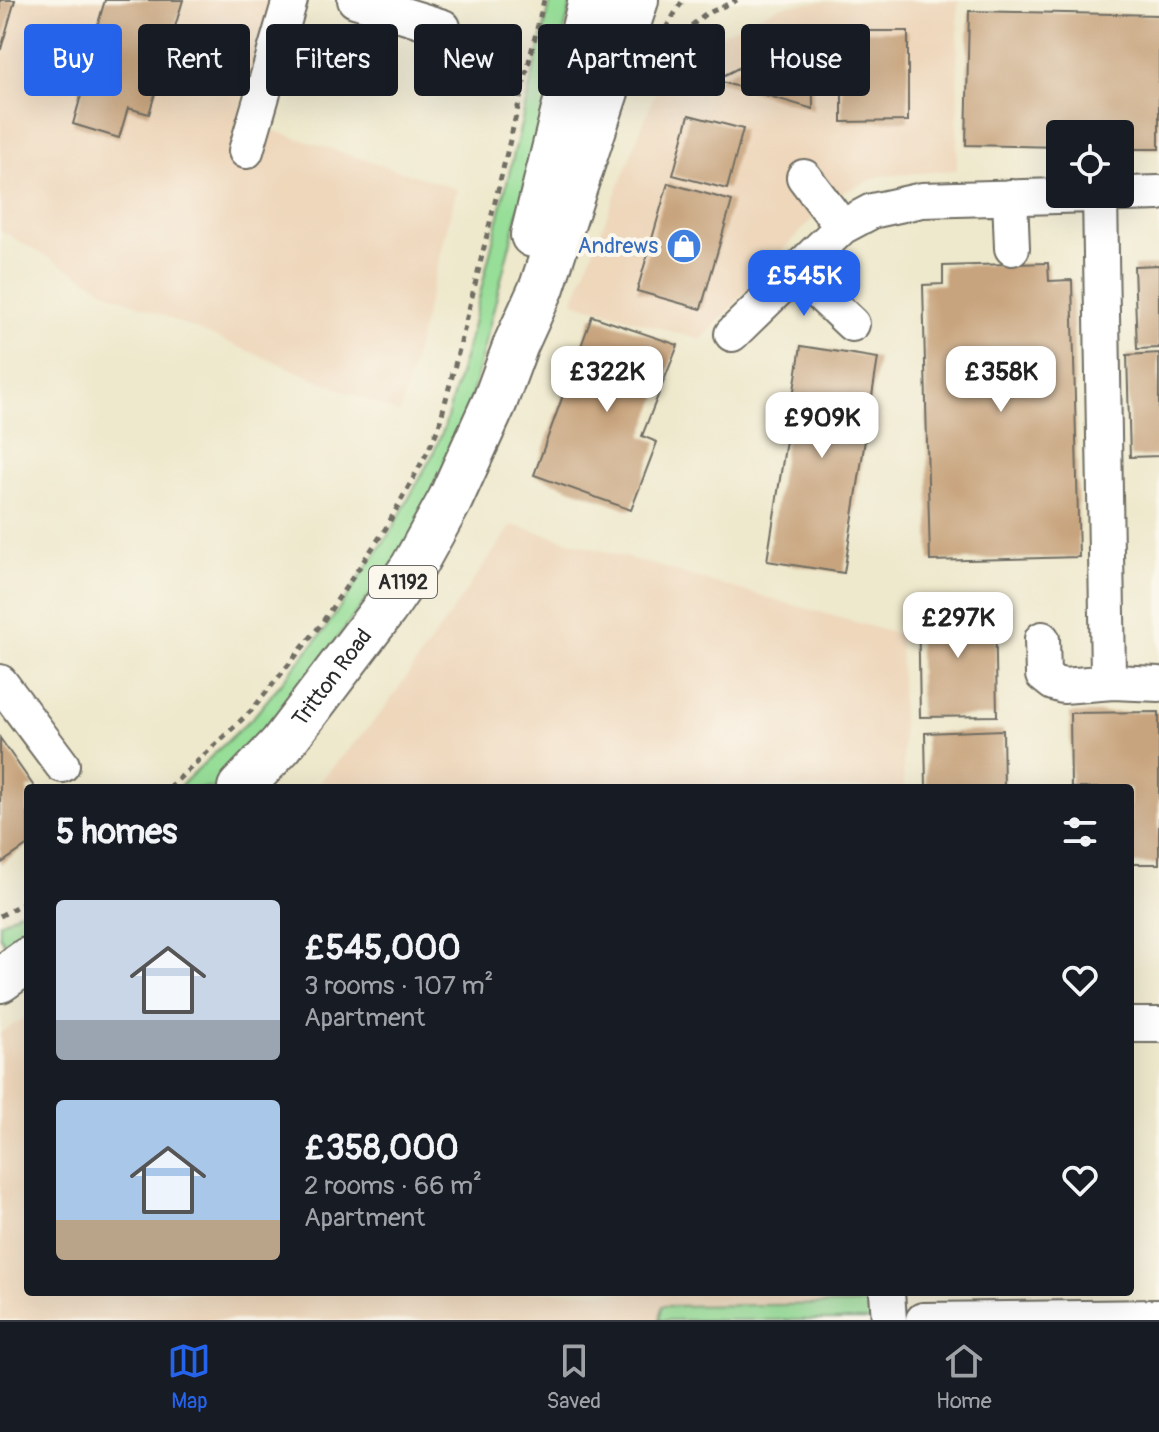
<!DOCTYPE html>
<html lang="en">
<head>
<meta charset="utf-8">
<style>
	:root { --surface:#171b24; --page:#20242c; --text:#f1f3f6; --muted:#9ea1a6; --line:#363941; --accent:#2563eb }
	body { margin:0; font-family:Pangolin,sans-serif; background:var(--page); color:var(--text); height:100vh; display:flex; flex-direction:column; font-size:30px; white-space:nowrap }
	* { box-sizing:border-box; margin:0 }
	p { font-size:26px; color:var(--muted) }
	.icon { flex:none; width:44px; height:44px; fill:none; stroke:currentColor; stroke-width:2; stroke-linecap:round; stroke-linejoin:round }
	.map { position:relative; flex:1; overflow:hidden }
	.sheet { position:absolute; left:24px; top:784px; width:1110px; height:512px; display:flex; flex-direction:column; background:var(--surface); border-radius:8px; box-shadow:0 8px 32px #0002 }
	.sheet>* { flex:none }
	.top-card { position:absolute; left:24px; top:24px; width:1112px; height:72px; display:flex; gap:16px }
	.buttons { position:absolute; left:1046px; top:120px; display:grid; gap:16px }
	.buttons a { display:grid; place-items:center; width:88px; height:88px; border-radius:8px; background:var(--surface); box-shadow:0 8px 32px #0002; font-size:40px }
	.price { position:absolute; translate:-50% -68px; padding:0 18px; border-radius:16px; background:#fff; color:#222; font-size:26px; line-height:52px; filter:drop-shadow(0 2px 4px #0008) }
	.price::after { content:''; position:absolute; left:50%; top:48px; width:24px; height:18px; margin-left:-12px; background:inherit; clip-path:polygon(0 0,100% 0,50% 100%) }
	.price.selected { background:var(--accent); color:#fff }
	ul { padding:0; list-style:none }
	li { display:flex; align-items:center; gap:24px; height:200px; padding:0 32px }
	li span { display:grid; place-items:center; flex:none; width:224px; height:160px; border-radius:8px; color:#555 }
	li>.icon { margin-inline-start:auto }
	span .icon { width:96px; height:96px; fill:#fffc; stroke-width:1 }
	li b { font-size:34px }
	h2 { display:flex; justify-content:space-between; align-items:center; height:96px; padding:0 32px; font-size:34px }
	.tag { padding:0 28px; border-radius:8px; background:var(--surface); box-shadow:0 8px 32px #0002; font-size:28px; line-height:72px }
	.tag.selected { background:var(--accent); color:#fff }
	.tabs { display:flex; justify-content:space-around; align-items:center; height:112px; border-top:2px solid var(--line); background:var(--surface); font-size:22px; color:var(--muted) }
	.tabs a { display:grid; justify-items:center; gap:4px }
	.tabs .selected { color:var(--accent) }
	.map>svg:first-child { display:block }
</style>
</head>
<body>
<div class="map">
<svg width="1159" height="1320" viewBox="0 0 1159 1320">
	<rect width="100%" height="100%" fill="#fbf7ec"/>
	<filter id="ink" filterUnits="userSpaceOnUse"><feTurbulence type="fractalNoise" baseFrequency=".0125" numOctaves="2"/><feDisplacementMap in="SourceGraphic" scale="16" xChannelSelector="R" yChannelSelector="G"/><feConvolveMatrix kernelMatrix="1 2 1 2 8 2 1 2 1" color-interpolation-filters="sRGB"/></filter>
	<filter id="wash" filterUnits="userSpaceOnUse"><feTurbulence type="fractalNoise" baseFrequency=".006" numOctaves="4" result="noise"/><feDisplacementMap in="SourceGraphic" scale="32" xChannelSelector="R" yChannelSelector="G"/><feGaussianBlur stdDeviation="1.8" result="paint"/><feColorMatrix in="noise" values="0 0 0 0 0 0 0 0 0 0 0 0 0 0 0 0 0 1.4 0 .05"/><feComposite in="paint" operator="in"/></filter>
	<g filter="url(#wash)">
		<rect width="100%" height="100%" fill="#eee8cc"/>
		<path fill="#eed7bb" d="M0,0h274l-37,119 220,70 -57,225 -286,-119 -114,-65z
			M958,0l-1,170 -77,6 -36,16 -35,30 -108,118 -128,-38 87,-221 20,6 15,-40 85,-41 40,-4z
			M512,525l388,110 4,153h-590l68,-76z
			M28,1016v276h851l1,12 -218,2 -3,14h-659v-287z"/>
		<path fill="#97de98" stroke="#618462" stroke-width="2" d="M551,0h21l-100,394 -13,45 -47,99 -157,210 -39,40h-38l78,-74 68,-83 67,-100 42,-77 11,-26 25,-88z
			M28,907v32l-18,13 -10,-16v-13z
			M880,1304v16h-221l3,-14z"/>
		<g id="blocks">
			<path fill="#c8a47e" d="M0,0h15l-14,49h-1z
				M105,0h78l-34,114 -21,-6 -9,30 -46,-14 9,-32 -4,-1z
				M969,11l190,4v134h-39v-15h-60v13l-94,-2z
				M812,30l1,79 -98,-29z
				M842,31h66v90l-66,1z
				M689,115l54,14 -16,60 -54,-14z
				M668,183l64,18 -31,108 -64,-18z
				M1048,263l1,18 23,-1 7,277 -149,4 -7,-276 20,-1v-18z
				M1159,265v83l-22,1 -3,-83z
				M592,316l86,29 -36,91 15,6 -26,68 -97,-35z
				M801,346l77,12 -34,215 -77,-12z
				M1159,353v103l-29,1 -3,-102z
				M995,602l2,114 -77,1 -2,-114z
				M1159,712v152h-29v-76h-59l-1,-75z
				M1003,730l1,58h-78l-1,-55z
				M0,738l35,50h-7v57l-28,19z"/>
		</g>
	</g>
	<g filter="url(#ink)">
		<use href="#blocks" fill-opacity="0" stroke="#6f6d63" stroke-width="2"/>
		<g fill="none" stroke-linecap="round" stroke-linejoin="round">
			<defs>
				<path id="minor" d="M355,0l88,27
					M246,151l44,-151
					M804,177l38,50
					M1100,195l8,478 5,9
					M1010,197l2,51
					M796,271l56,53
					M732,334l110,-107 30,-16 50,-11 237,-7
					M1042,639l1,36 10,8 10,3 50,-4 46,2
					M0,682l62,83
					M1130,1025h29
					M887,1292l2,28
					M923,1320l236,-3"/>
				<g id="major">
					<path d="M533,235l58,-235"/>
					<path id="s1" d="M240,788l41,-43 104,-137 28,-41 37,-67 45,-99 21,-57 26,-57 94,-287"/>
					<path d="M0,980l28,-20"/>
				</g>
			</defs>
			<use href="#minor" stroke="#6f6d63" stroke-width="38"/>
			<use href="#major" stroke="#6f6d63" stroke-width="48"/>
			<path stroke="#6f6d63" stroke-width="5" stroke-dasharray="6 6" stroke-linecap="butt" d="M666,28l17,-28
				M655,57l49,-42 33,-15
				M169,788l83,-78 67,-83 67,-99 42,-77 11,-25 23,-88 82,-338
				M0,916l28,-16"/>
			<use href="#minor" stroke="#fff" stroke-width="34"/>
			<use href="#major" stroke="#fff" stroke-width="44"/>
		</g>
	</g>
	<defs>
		<symbol id="shop-disc" viewBox="-11 -11 22 22"><circle r="9.5" fill="#3f7fe0" stroke="#fbf7ec"/><path d="M-5-2.5h2.3a2.7 3.5 0 0 1 5.4 0H5L5.5 6h-11ZM-1.5-2.5h3a1.5 2.3 0 0 0-3 0Z" fill="#fff"/></symbol>
	</defs>
	<g fill-rule="evenodd">
		<use href="#shop-disc" x="664" y="226" width="40" height="40"/>
	</g>
	<g text-anchor="middle" dominant-baseline="central" stroke-width="8" stroke-linejoin="round" paint-order="stroke">
		<rect fill="#fbf7ec" stroke="#696865" stroke-width="2" x="369" y="566" width="68" height="32" rx="6"/>
		<g font-size="20" font-weight="bold" fill="#2b2b2b">
			<text x="403" y="582">A1192</text>
		</g>
		<g font-size="22" fill="#366cbe" stroke="#fbf7ec" text-anchor="end">
			<text x="658" y="246">Andrews</text>
		</g>
		<g font-size="22" fill="#2b2b2b" stroke="#fbf7ec">
			<text stroke="none"><textPath href="#s1" startOffset="144">Tritton Road</textPath></text>
		</g>
	</g>
</svg>
<div class="buttons">
<a><svg class="icon" aria-label="locate" viewBox="0 0 24 24"><circle cx="12" cy="12" r="6"/><path d="M12 2v4M12 18v4M2 12h4M18 12h4"/></svg></a>
</div>
<b class="price selected" style="left:804px;top:318px">£545K</b>
<b class="price" style="left:607px;top:414px">£322K</b>
<b class="price" style="left:1001px;top:414px">£358K</b>
<b class="price" style="left:822px;top:460px">£909K</b>
<b class="price" style="left:958px;top:660px">£297K</b>
<div class="top-card">
<a class="tag selected">Buy</a>
<a class="tag">Rent</a>
<a class="tag">Filters</a>
<a class="tag">New</a>
<a class="tag">Apartment</a>
<a class="tag">House</a>
</div>
<section class="sheet">
<h2>5 homes<svg class="icon" aria-label="filters" viewBox="0 0 24 24"><path d="M4 7h16M4 17h16"/><circle cx="9" cy="7" r="2"/><circle cx="15" cy="17" r="2"/></svg></h2>
<ul>
<li><span style="background:linear-gradient(#c9d6e8 75%,#9aa5b1 0)"><svg class="icon" aria-label="home" viewBox="0 0 24 24"><path d="M3 11l9-7 9 7M6 9v11h12V9"/></svg></span><div><b>£545,000</b><p>3 rooms · 107 m²</p><p>Apartment</p></div><svg class="icon" aria-label="heart" viewBox="0 0 24 24"><path d="M12 20l-8-8c-3-5 5-10 8-4 3-6 11-1 8 4z"/></svg></li>
<li><span style="background:linear-gradient(#a9c7e8 75%,#b9a48a 0)"><svg class="icon" aria-label="home" viewBox="0 0 24 24"><path d="M3 11l9-7 9 7M6 9v11h12V9"/></svg></span><div><b>£358,000</b><p>2 rooms · 66 m²</p><p>Apartment</p></div><svg class="icon" aria-label="heart" viewBox="0 0 24 24"><path d="M12 20l-8-8c-3-5 5-10 8-4 3-6 11-1 8 4z"/></svg></li>
</ul>
</section>
</div>
<nav class="tabs">
<a class="selected"><svg class="icon" aria-label="map" viewBox="0 0 24 24"><path d="M3 6l6-2 6 2 6-2v14l-6 2-6-2-6 2zM9 4v14M15 6v14"/></svg>Map</a>
<a><svg class="icon" aria-label="saved" viewBox="0 0 24 24"><path d="M7 4h10v16l-5-4-5 4z"/></svg>Saved</a>
<a><svg class="icon" aria-label="home" viewBox="0 0 24 24"><path d="M3 11l9-7 9 7M6 9v11h12V9"/></svg>Home</a>
</nav>
</body>
</html>
